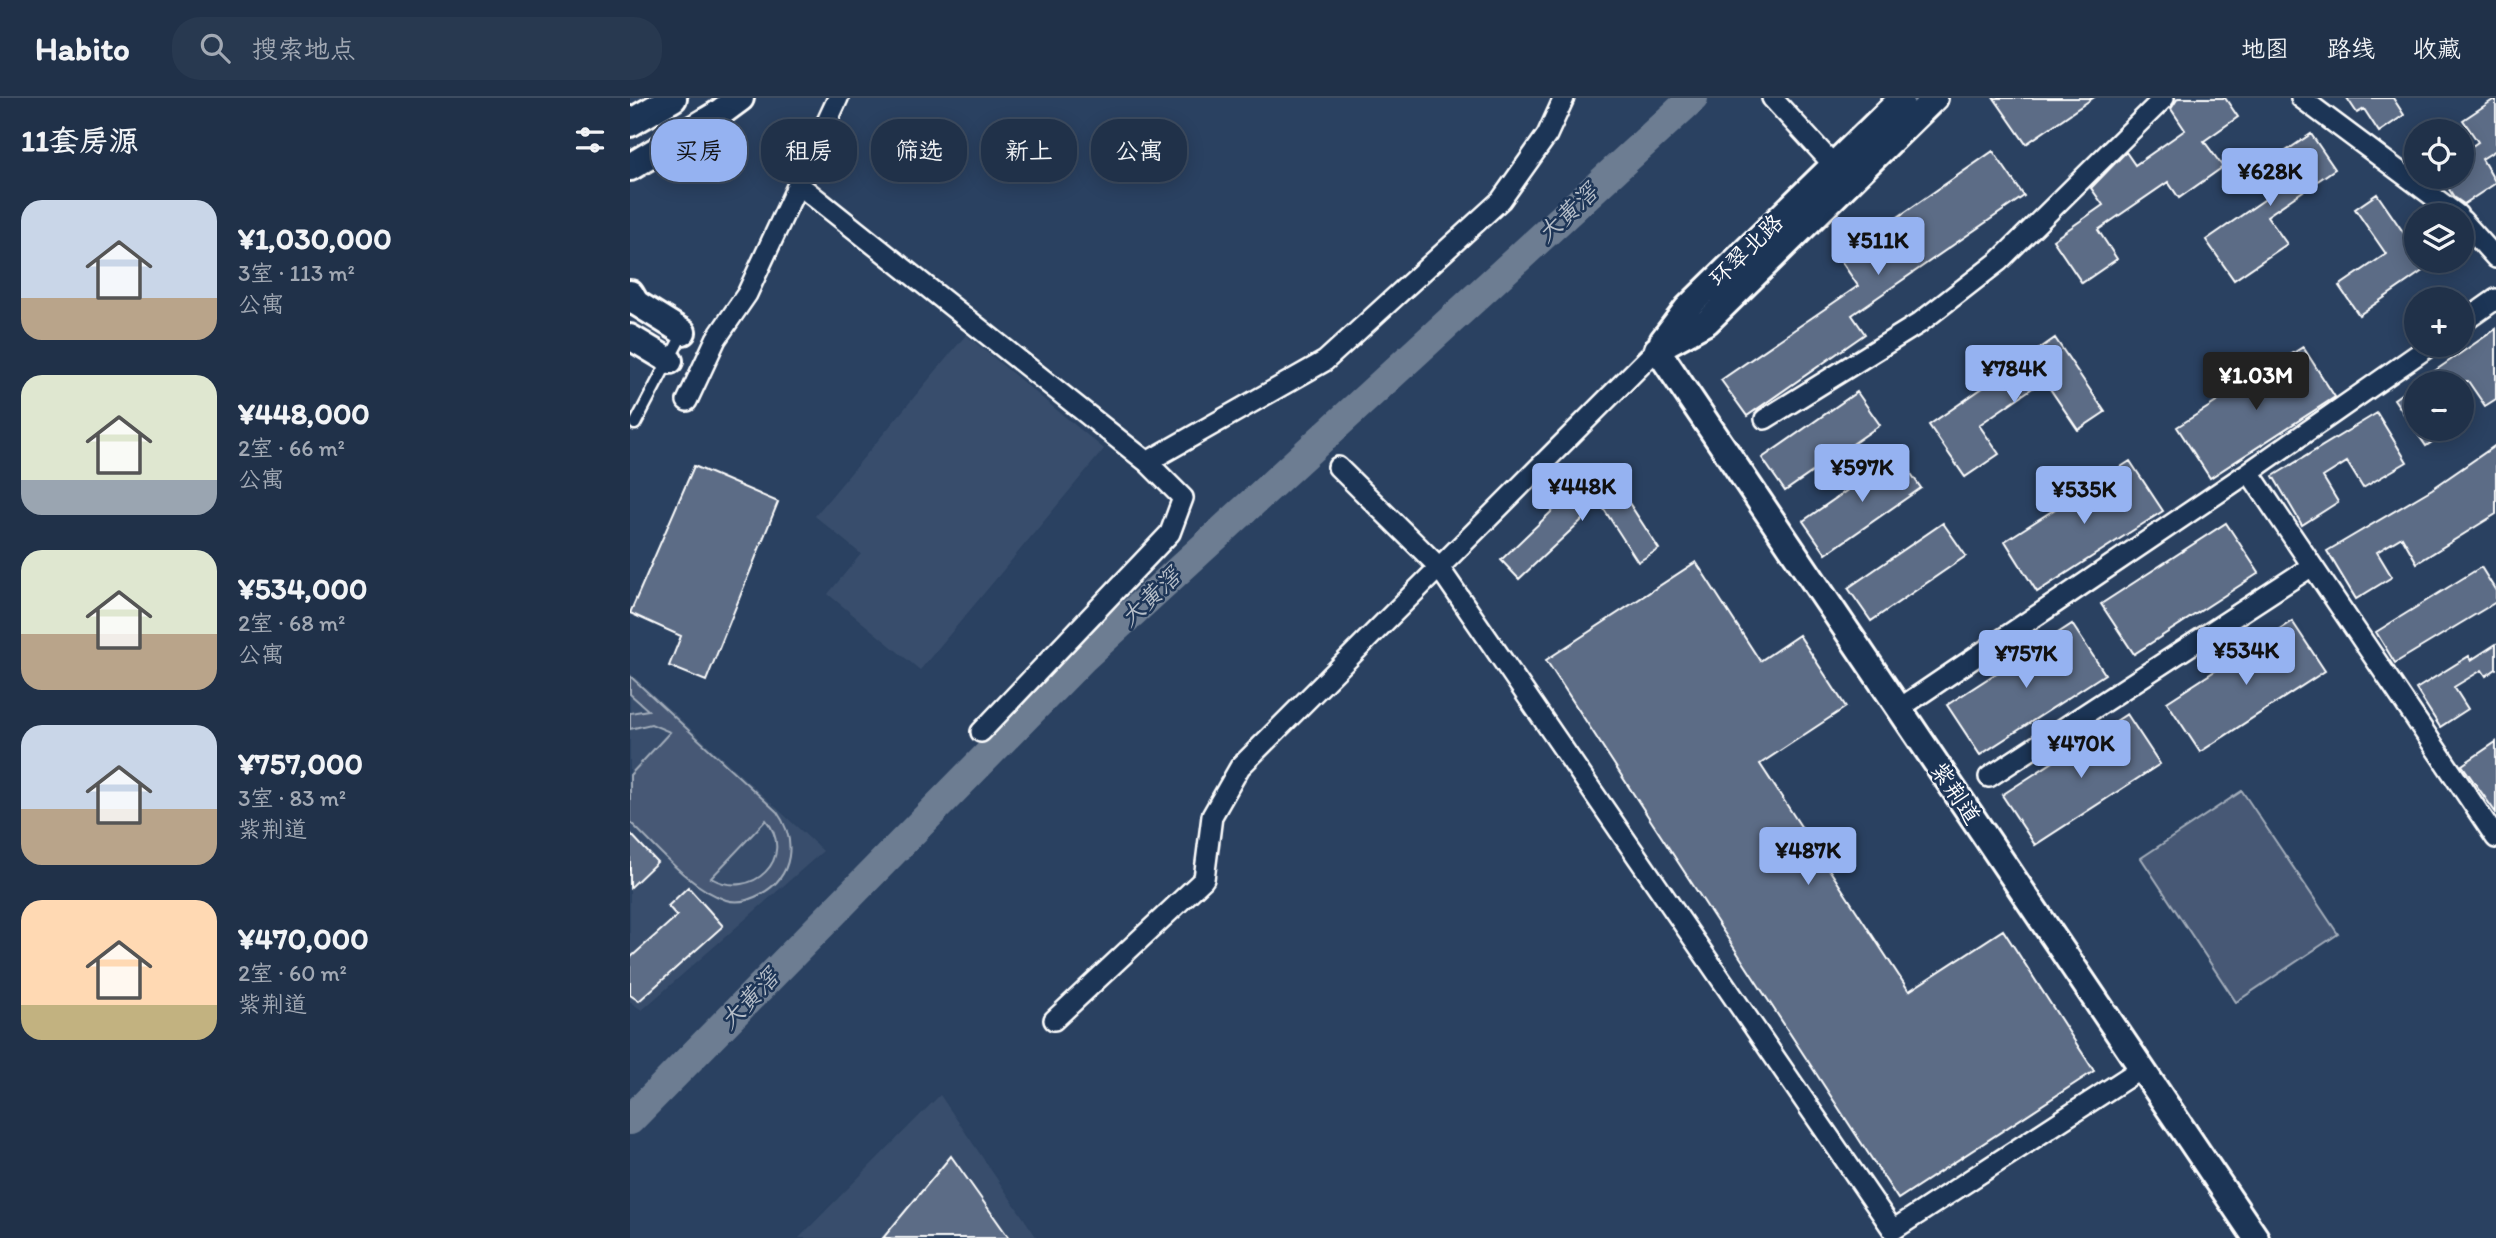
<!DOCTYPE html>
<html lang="zh">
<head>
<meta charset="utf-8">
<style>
	:root { --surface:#203149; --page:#283950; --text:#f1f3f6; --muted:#a2a9b4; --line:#3d4c61; --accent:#95b2f1 }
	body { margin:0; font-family:Itim,"LXGW WenKai TC",sans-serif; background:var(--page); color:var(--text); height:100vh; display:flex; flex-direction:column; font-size:26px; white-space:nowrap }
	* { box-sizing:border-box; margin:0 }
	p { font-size:23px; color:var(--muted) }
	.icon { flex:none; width:38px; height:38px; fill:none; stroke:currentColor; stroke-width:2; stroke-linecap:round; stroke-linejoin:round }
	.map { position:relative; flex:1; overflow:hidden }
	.drawer { display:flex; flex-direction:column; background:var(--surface); width:630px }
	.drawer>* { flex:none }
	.top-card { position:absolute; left:21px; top:21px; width:665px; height:63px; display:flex; gap:14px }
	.tools { position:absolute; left:1774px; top:21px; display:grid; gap:14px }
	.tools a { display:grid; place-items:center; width:70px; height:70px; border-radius:50%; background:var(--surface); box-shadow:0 4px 18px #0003,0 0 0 2px var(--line); font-size:35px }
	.price { position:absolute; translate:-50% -60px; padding:0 16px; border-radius:7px; background:var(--accent); color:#111; font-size:23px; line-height:46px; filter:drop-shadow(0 2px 4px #0008) }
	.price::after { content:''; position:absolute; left:50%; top:42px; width:21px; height:16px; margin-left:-10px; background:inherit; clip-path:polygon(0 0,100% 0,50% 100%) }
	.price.active { background:#222; color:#fff }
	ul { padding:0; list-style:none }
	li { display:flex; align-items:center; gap:21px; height:175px; padding:0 21px }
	li span { display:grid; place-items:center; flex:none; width:196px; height:140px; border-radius:21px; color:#555 }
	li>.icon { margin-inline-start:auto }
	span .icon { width:84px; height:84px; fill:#fffc; stroke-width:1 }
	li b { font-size:30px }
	h2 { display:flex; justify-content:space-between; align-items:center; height:84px; padding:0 21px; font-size:30px }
	.tag { padding:0 24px; border-radius:28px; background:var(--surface); box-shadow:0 4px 18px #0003,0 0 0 2px var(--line); font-size:24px; line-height:63px }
	.tag.active { background:var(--accent); color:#111 }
	header { display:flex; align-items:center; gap:42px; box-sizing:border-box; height:98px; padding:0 35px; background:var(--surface); border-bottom:2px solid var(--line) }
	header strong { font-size:33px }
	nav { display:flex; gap:38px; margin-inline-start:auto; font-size:24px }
	.search { width:490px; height:63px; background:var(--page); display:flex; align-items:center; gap:18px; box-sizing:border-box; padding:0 24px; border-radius:28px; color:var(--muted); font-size:26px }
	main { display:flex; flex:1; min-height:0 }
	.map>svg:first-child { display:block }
</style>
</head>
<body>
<header>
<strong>Habito</strong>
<div class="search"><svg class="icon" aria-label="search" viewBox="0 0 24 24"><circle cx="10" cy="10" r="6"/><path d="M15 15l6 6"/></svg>搜索地点</div>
<nav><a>地图</a><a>路线</a><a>收藏</a></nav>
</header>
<main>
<section class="drawer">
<h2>11套房源<svg class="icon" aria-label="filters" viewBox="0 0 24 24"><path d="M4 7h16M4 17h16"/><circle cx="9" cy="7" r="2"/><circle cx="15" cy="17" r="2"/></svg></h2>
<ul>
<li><span style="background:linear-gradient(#c9d6e8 70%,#b9a48a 0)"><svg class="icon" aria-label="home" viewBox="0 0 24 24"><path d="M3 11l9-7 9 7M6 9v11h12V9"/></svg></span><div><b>¥1,030,000</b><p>3室 · 113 m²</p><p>公寓</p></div></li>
<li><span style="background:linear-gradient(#dfe7d0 75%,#9aa5b1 0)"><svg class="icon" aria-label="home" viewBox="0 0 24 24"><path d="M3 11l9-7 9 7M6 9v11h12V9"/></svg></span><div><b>¥448,000</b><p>2室 · 66 m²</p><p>公寓</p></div></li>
<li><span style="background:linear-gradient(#dfe7d0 60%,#b9a48a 0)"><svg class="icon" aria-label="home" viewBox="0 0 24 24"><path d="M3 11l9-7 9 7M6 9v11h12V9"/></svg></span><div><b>¥534,000</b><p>2室 · 68 m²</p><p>公寓</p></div></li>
<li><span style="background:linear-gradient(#c9d6e8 60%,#b9a48a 0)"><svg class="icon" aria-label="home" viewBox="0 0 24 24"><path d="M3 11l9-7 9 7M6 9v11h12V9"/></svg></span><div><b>¥757,000</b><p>3室 · 83 m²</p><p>紫荆道</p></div></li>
<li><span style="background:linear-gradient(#ffd9b3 75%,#c2b280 0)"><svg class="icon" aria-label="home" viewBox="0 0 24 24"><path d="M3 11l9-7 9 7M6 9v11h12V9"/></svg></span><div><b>¥470,000</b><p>2室 · 60 m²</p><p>紫荆道</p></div></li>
</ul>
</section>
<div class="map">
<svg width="1866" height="1140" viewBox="0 0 1866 1140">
	<rect width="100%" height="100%" fill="#2a4161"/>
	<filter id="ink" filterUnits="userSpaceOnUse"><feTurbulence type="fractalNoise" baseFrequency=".0143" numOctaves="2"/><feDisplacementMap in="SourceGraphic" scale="14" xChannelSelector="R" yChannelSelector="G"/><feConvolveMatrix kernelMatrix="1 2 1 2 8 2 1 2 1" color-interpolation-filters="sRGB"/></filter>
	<g filter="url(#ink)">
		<path fill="#394e6c" d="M336,237l138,114 -184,221 -92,-76 33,-40 -46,-38z
			M0,575l193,178 -181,159 -12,-8z
			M310,997l97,143h-238z"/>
		<path fill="#465975" stroke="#a2acba" stroke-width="2" fill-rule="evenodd" d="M0,578l147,136c20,28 17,64 -16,82 -11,6 -23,10 -35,6 -37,-12 -68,-52 -96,-78v-47l40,-43 -19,-8 -21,5v-16l18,-3 -18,-16zM136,722c31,38 -14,81 -55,58z
			M1612,693l96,143 -102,68 -95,-144z"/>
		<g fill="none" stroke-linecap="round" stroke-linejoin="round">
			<path stroke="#6d7d92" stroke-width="30" d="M0,1022l452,-461 611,-561"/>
		</g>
		<path fill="#5b6c86" stroke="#fff" stroke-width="2" d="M1364,0h99l-67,46z
			M1548,0h47l13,19 -34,24 19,26 -44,31 -11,-16 -70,48 19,29 -35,24 -29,-43 50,-35 -12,-17 35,-36 9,13 50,-35 -14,-21z
			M1717,0h46l11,17 -25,17 -15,-23 -7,4z
			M1866,0v52l-14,9 14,24 -32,21 -10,-7 -13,-20h21v-24l16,-11 -15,-22z
			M1681,36l24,35 -68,47 20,28 -53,36 -28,-40 68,-47 -16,-23z
			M1363,53l31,45 -172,119 13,19 -118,82 -26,-36 137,-94 -19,-28z
			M1747,96l31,45 9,-6v28h20l-78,54 -20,-29 47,-32 -31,-45z
			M1866,231v70l-11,7 -17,-25 -51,2z
			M1425,240l50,74 -27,18 -34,-50 -65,45 20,29 -34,23 -36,-52z
			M1673,249l32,50 -125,81 -33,-51z
			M1787,285v46h34l-25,17 -32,-47z
			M1227,294l23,33 -95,66 -23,-33z
			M1747,315l30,49 -44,26 -16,-26 -24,15 15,25 -36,23 -29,-49z
			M1866,347v69l-79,49 -15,-26 -25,15 15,25 -36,22 -29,-48 105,-62z
			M1268,357l23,33 -95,66 -23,-33z
			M1500,363l33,50 -126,81 -32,-51z
			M64,368l84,36 -72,179 -37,-15 12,-30 -51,-23z
			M969,368l19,20 41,63 -21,13 -38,-59 -81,76 -18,-19z
			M1313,425l23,33 -95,65 -23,-33z
			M1596,425l33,50 -125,81 -33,-50z
			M1066,464l64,99 39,-26 47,72 -86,57 149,227 94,-61 91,141 -196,128 -352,-539z
			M1851,469l15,24v11l-101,61 -19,-31z
			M1662,523l33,50 -125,81 -33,-50z
			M1442,526l33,50 -125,81 -33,-50z
			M1866,546v25l-10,7 -4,-6 -28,17 14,22 -28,18 -24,-38 53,-33 2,4z
			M1497,616l33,50 -125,81 -33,-50z
			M1866,644v71l-34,-48z
			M0,735l27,29 -27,26z
			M58,789l35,39 -84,75 -9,-6v-37l47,-42 -9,-10z
			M321,1058l58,82h-126z"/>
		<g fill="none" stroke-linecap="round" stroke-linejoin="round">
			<defs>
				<path id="service" d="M5,326l48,-91"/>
				<path id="minor" d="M1142,0l69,75
					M1671,0l157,117
					M168,86l349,278 36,36 -13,35 -189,199
					M1832,122l34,38
					M1832,225l34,-24
					M57,303l29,-62 31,-45 91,-196
					M1135,321l153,-95 81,-63 165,-163
					M517,364l178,-101 176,-161 46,-65 17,-37
					M708,369l100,99 455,664 249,-162
					M1619,374l247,366
					M1270,610l349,-236 182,-127
					M1359,679l323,-211
					M424,922l150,-141 8,-63 28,-49 417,-418"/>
				<path id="tertiary" d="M0,201l53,33
					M0,239l40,24
					M1032,243l25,-33 215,-210
					M1027,251l599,889
					M1027,251l50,-27 228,-224"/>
				<path id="secondary" d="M0,25l43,-25
					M0,69l87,-52 23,-17
					M0,196l4,7"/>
			</defs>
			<use href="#service" stroke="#fff" stroke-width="15"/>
			<use href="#minor" stroke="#fff" stroke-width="24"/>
			<use href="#tertiary" stroke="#fff" stroke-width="30"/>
			<use href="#secondary" stroke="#fff" stroke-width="32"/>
			<use href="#service" stroke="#1d3557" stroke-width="10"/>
			<use href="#minor" stroke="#1d3557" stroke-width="19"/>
			<use href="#tertiary" stroke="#1d3557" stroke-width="24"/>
			<use href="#secondary" stroke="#1d3557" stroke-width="26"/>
		</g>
	</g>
	<g text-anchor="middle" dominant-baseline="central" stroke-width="5" stroke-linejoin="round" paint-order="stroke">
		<g font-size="23" fill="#fff" stroke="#1d3557">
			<text transform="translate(1116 152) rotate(-44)">环翠北路</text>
			<text transform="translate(1326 695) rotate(56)">紫荆道</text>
		</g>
		<g font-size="24" font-style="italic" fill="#b6bec8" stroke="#1d3557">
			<text transform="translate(937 115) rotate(-43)">大黄滘</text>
			<text transform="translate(520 499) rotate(-43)">大黄滘</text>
			<text transform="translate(119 901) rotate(-46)">大黄滘</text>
		</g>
	</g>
</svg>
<div class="tools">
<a><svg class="icon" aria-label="locate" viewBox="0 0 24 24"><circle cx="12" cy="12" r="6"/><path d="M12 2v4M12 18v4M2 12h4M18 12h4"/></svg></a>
<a><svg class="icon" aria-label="layers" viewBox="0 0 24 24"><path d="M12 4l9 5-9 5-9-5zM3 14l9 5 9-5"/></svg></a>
<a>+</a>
<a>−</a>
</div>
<b class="price" style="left:1640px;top:110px">¥628K</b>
<b class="price" style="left:1248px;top:179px">¥511K</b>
<b class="price" style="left:1384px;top:307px">¥784K</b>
<b class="price active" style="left:1626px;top:314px">¥1.03M</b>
<b class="price" style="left:1232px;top:406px">¥597K</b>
<b class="price" style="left:952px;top:425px">¥448K</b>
<b class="price" style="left:1454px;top:428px">¥535K</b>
<b class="price" style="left:1616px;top:589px">¥534K</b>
<b class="price" style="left:1396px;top:592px">¥757K</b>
<b class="price" style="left:1451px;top:682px">¥470K</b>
<b class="price" style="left:1178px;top:789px">¥487K</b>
<div class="top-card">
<a class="tag active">买房</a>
<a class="tag">租房</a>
<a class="tag">筛选</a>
<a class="tag">新上</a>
<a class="tag">公寓</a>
</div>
</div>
</main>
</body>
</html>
